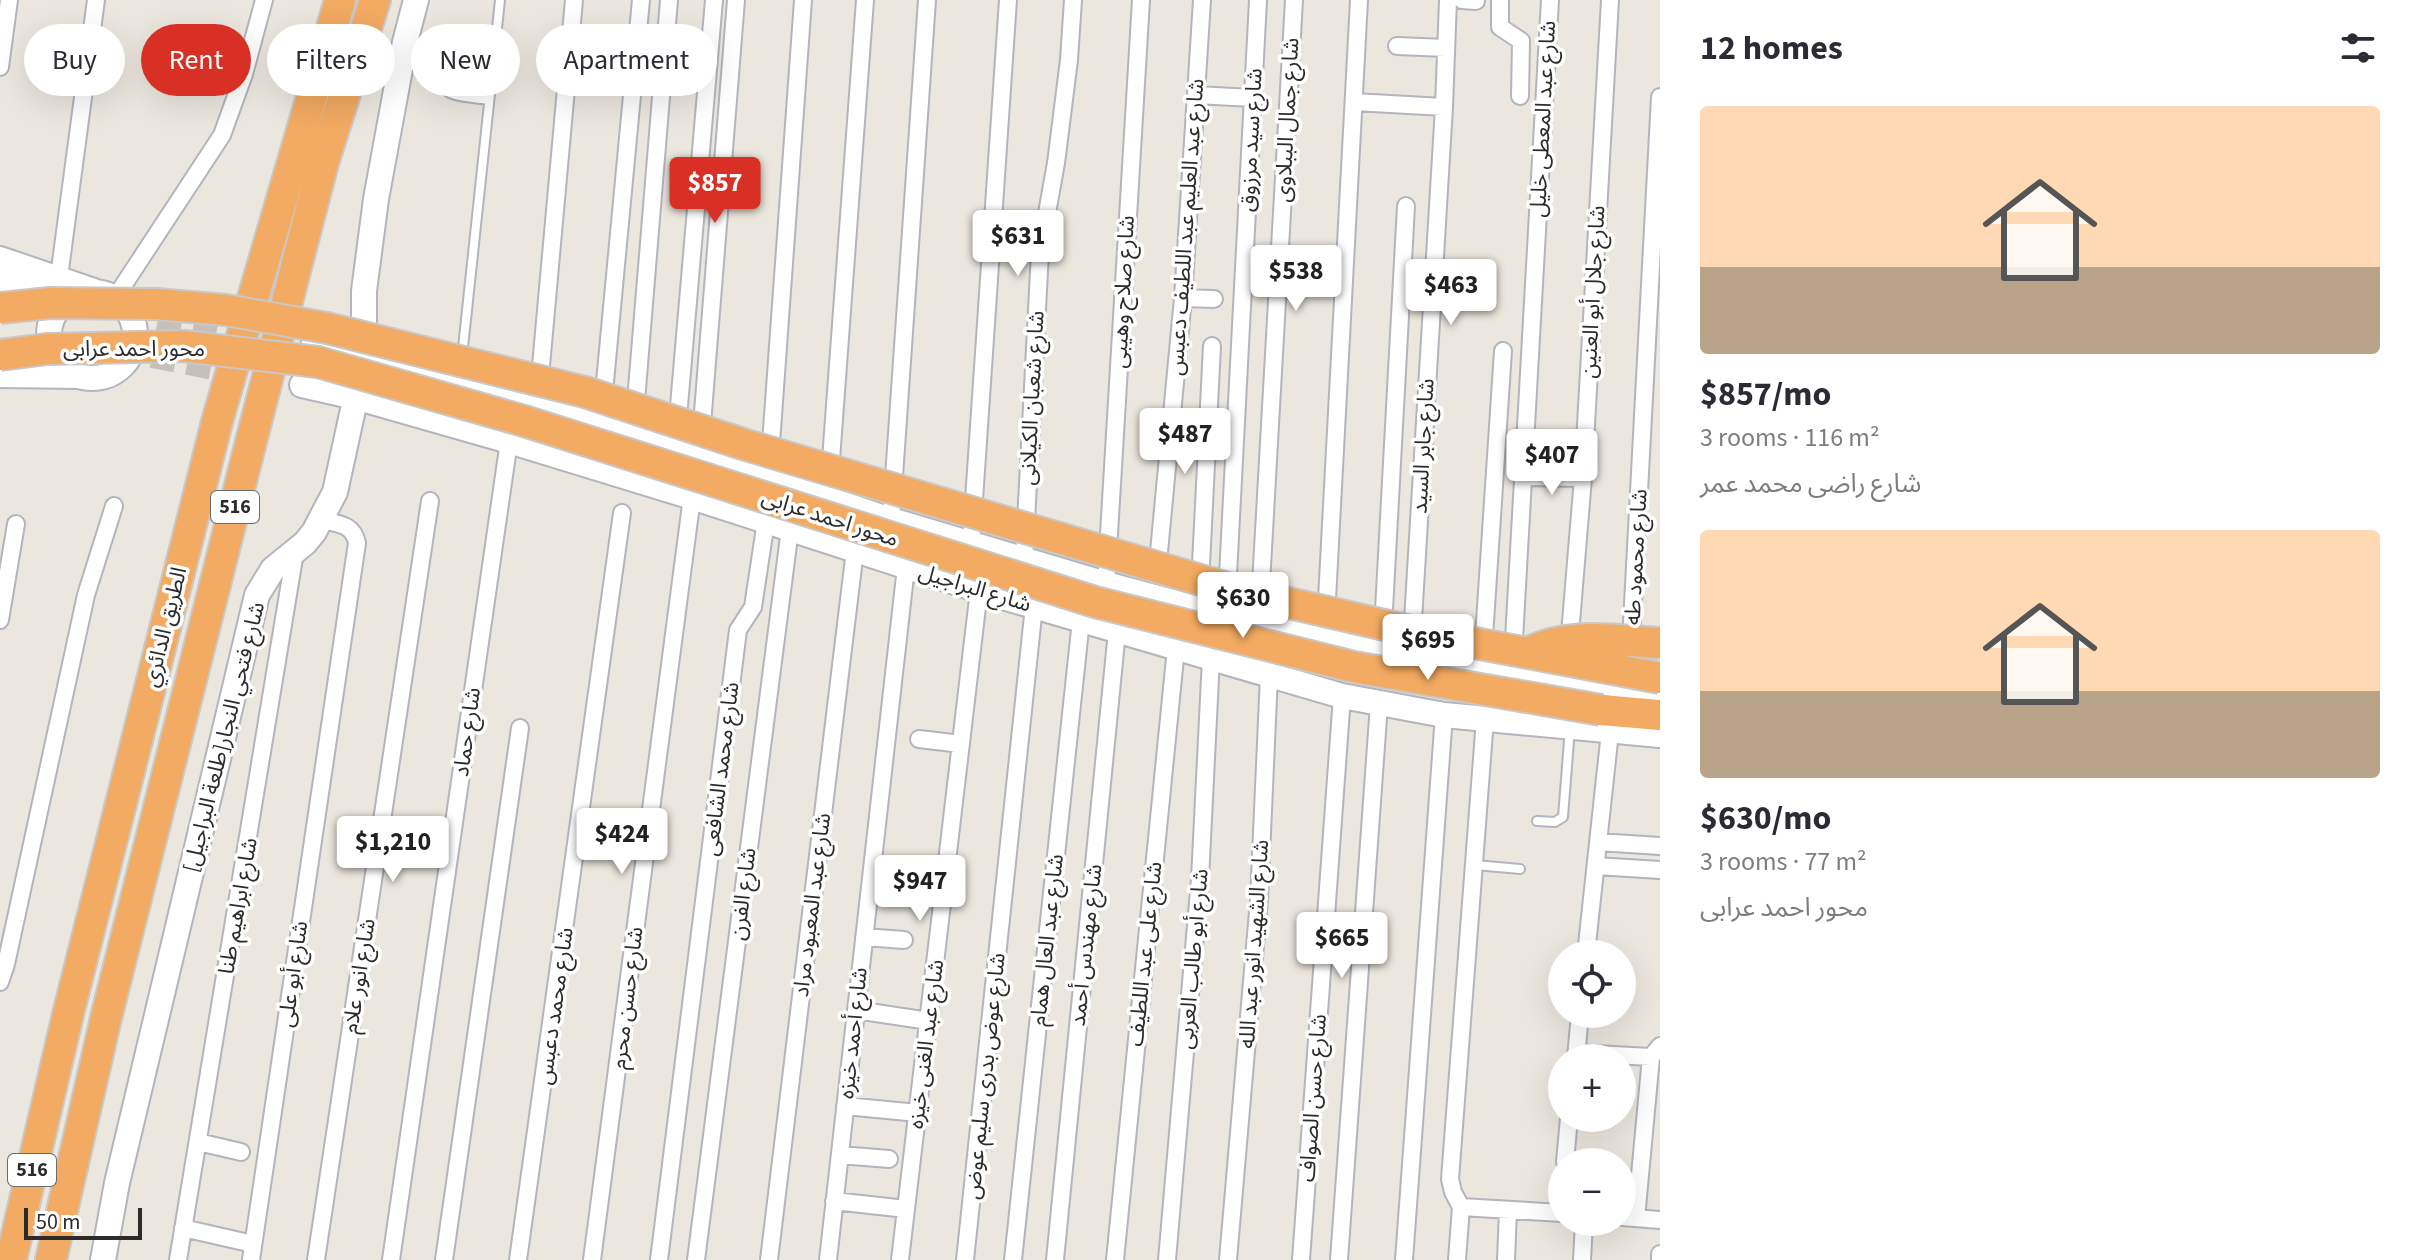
<!DOCTYPE html>
<html lang="en">
<head>
<meta charset="utf-8">
<style>
	:root { --surface:#fff; --page:#f2f2f3; --text:#2b2b33; --muted:#7c7c81; --accent:#d93025 }
	body { margin:0; font-family:"Source Sans 3","Noto Sans Arabic",sans-serif; background:var(--page); color:var(--text); height:100vh; display:flex; flex-direction:column; font-size:30px; white-space:nowrap }
	* { box-sizing:border-box; margin:0 }
	p { font-size:26px; color:var(--muted) }
	.icon { flex:none; width:44px; height:44px; fill:none; stroke:currentColor; stroke-width:2; stroke-linecap:round; stroke-linejoin:round }
	.map { position:relative; flex:1; overflow:hidden }
	.side { display:flex; flex-direction:column; background:var(--surface); width:760px }
	.side>* { flex:none }
	.guide { position:absolute; left:24px; top:24px; width:760px; height:72px; display:flex; gap:16px }
	.fabs { position:absolute; left:1548px; top:940px; display:grid; gap:16px }
	.fabs a { display:grid; place-items:center; width:88px; height:88px; border-radius:50%; background:var(--surface); box-shadow:0 8px 32px #0002; font-size:40px }
	.scale { position:absolute; left:24px; bottom:20px; width:118px; box-sizing:border-box; padding-left:8px; border:4px solid #2b2b2b; border-top:0; font-size:22px; line-height:28px; white-space:nowrap; color:#2b2b2b; -webkit-text-stroke:6px #fff; paint-order:stroke }
	.price { position:absolute; translate:-50% -68px; padding:0 18px; border-radius:8px; background:#fff; color:#222; font-size:26px; line-height:52px; filter:drop-shadow(0 2px 4px #0008) }
	.price::after { content:''; position:absolute; left:50%; top:48px; width:24px; height:18px; margin-left:-12px; background:inherit; clip-path:polygon(0 0,100% 0,50% 100%) }
	.price.on { background:var(--accent); color:#fff }
	ul { padding:0; list-style:none }
	li { display:grid; align-content:center; gap:16px; height:424px; padding:0 40px }
	li span { display:grid; place-items:center; height:248px; border-radius:8px; color:#555 }
	li>.icon { margin-inline-start:auto }
	span .icon { width:144px; height:144px; fill:#fffc; stroke-width:1 }
	li b { font-size:34px }
	h2 { display:flex; justify-content:space-between; align-items:center; height:96px; padding:0 40px; font-size:34px }
	.pill { padding:0 28px; border-radius:36px; background:var(--surface); box-shadow:0 8px 32px #0002; font-size:28px; line-height:72px }
	.pill.on { background:var(--accent); color:#fff }
	main { display:flex; flex:1; min-height:0 }
	.map>svg:first-child { display:block }
</style>
</head>
<body>
<main>
<div class="map">
<svg width="1660" height="1260" viewBox="0 0 1660 1260">
	<rect width="100%" height="100%" fill="#ece7de"/>
	<g fill="none" stroke-linecap="round" stroke-linejoin="round">
		<path stroke="#c5c1ba" stroke-width="24" stroke-dasharray="24 12" stroke-linecap="butt" d="M158,319l155,27
			M152,356l150,29"/>
		<defs>
			<path id="lane" d="M451,33c-2,13 -14,49 -3,59 9,6 29,6 40,8
				M462,357l38,-357
				M1537,821l18,1 8,-5 7,-89
				M1475,865l45,4"/>
			<path id="street" d="M1462,0l14,1
				M1500,0v27l21,14 -1,55
				M1397,46l49,2
				M0,67l9,-67
				M1196,95l57,3
				M1354,102l90,5
				M59,277l37,-277
				M115,298l107,-163 22,-61 20,-74
				M1183,298l31,1
				M539,388l35,-388
				M603,403l38,-403
				M635,413l34,-413
				M677,429l37,-429
				M701,437l35,-437
				M770,457l33,-457
				M830,473l35,-473
				M1522,477l61,1
				M891,520l36,-520
				M971,544l37,-544
				M1024,560l16,-308 16,-89 13,-103 4,-60
				M1157,573l26,-275 19,-298
				M1106,584l35,-584
				M1200,584l12,-238
				M1227,594l31,-594
				M1260,602l34,-602
				M1326,618l33,-618
				M0,620l16,-96
				M1383,628l23,-422
				M1412,637l32,-530 4,-107
				M1569,646l14,-168 27,-478
				M1483,652l20,-301
				M1513,657l37,-657
				M1629,679l31,-582
				M919,739l42,5
				M1598,842l62,4
				M1596,866l64,4
				M864,937l40,3
				M1586,954l24,-222
				M0,982l6,-18 80,-369 28,-89
				M856,1010l73,11
				M1576,1053l75,4 9,-11
				M1576,1058l4,-44
				M845,1106l73,7
				M198,1142l43,10
				M840,1155l49,4
				M1565,1162l4,-44
				M834,1201l72,8
				M1461,1207l-8,-15 -3,-13 35,-460
				M1461,1207l101,6
				M1559,1213l3,-25
				M1622,1217l38,3
				M1636,1218l15,-161
				M183,1228l70,16
				M178,1260l117,-708
				M251,1260l106,-717c-4,-19 -18,-19 -35,-23
				M316,1260l114,-759
				M391,1260l118,-819
				M444,1260l76,-532
				M518,1260l104,-747
				M592,1260l100,-763
				M659,1260l79,-630 15,-23 13,-86
				M696,1260l94,-731
				M769,1260l86,-710
				M828,1260l78,-693
				M900,1260l79,-670
				M965,1260l69,-654
				M1013,1260l68,-640
				M1055,1260l62,-629
				M1115,1260l61,-612
				M1167,1260l33,-381 11,-221
				M1228,1260l31,-360 10,-225
				M1301,1260l41,-564
				M1339,1260l40,-556
				M1404,1260l40,-545
				M1457,1260l4,-53
				M1506,1260l2,-50
				M1582,1260l2,-38
				M1660,1260v-6"/>
			<path id="secondary" d="M0,259l97,33
				M0,279l67,19
				M49 335a43 43 0 1 1 86 0a43 43 0 1 1-86 0Z
				M313,346l147,37 174,50 257,87 215,64 120,32 156,34 271,40
				M0,375l78,1
				M302,385l53,12 154,44 183,56 287,93 363,106 102,19 216,20
				M103,1260l14,-77 140,-588 16,-26 32,-26 9,-11 21,-40 29,-133v-68l12,-92 29,-157 11,-42"/>
			<path id="highway" d="M1601,710l59,5
				M11,1260l58,-250 149,-592 122,-418
				M51,1260l55,-242 149,-592 68,-263 52,-163"/>
		</defs>
		<use href="#lane" stroke="#b2b4be" stroke-width="12"/>
		<use href="#street" stroke="#b2b4be" stroke-width="20"/>
		<use href="#secondary" stroke="#b2b4be" stroke-width="28"/>
		<use href="#highway" stroke="#c8c8c8" stroke-width="34"/>
		<use href="#lane" stroke="#fff" stroke-width="8"/>
		<use href="#street" stroke="#fff" stroke-width="16"/>
		<use href="#secondary" stroke="#fff" stroke-width="24"/>
		<use href="#highway" stroke="#f3aa62" stroke-width="30"/>
		<defs>
			<path id="highway-bridge" d="M0,308l50,-5 106,1 70,6 101,18 258,64 161,53 495,147 165,38 254,48
				M0,355l47,-6 136,-3 135,16 206,59 571,181 259,65 247,43
				M1528,653c39,-22 90,-12 132,-10"/>
		</defs>
		<use href="#highway-bridge" stroke="#c8c8c8" stroke-width="34" stroke-linecap="butt"/>
		<use href="#highway-bridge" stroke="#f3aa62" stroke-width="30"/>
	</g>
	<g text-anchor="middle" dominant-baseline="central" stroke-width="7" stroke-linejoin="round" paint-order="stroke">
		<g fill="#fff" stroke="#6b6b6b" stroke-width="2">
			<rect x="211" y="491" width="48" height="32" rx="6"/>
			<rect x="8" y="1154" width="48" height="32" rx="6"/>
		</g>
		<g font-size="20" font-weight="bold" fill="#2b2b2b">
			<text x="235" y="507">516</text>
			<text x="32" y="1170">516</text>
		</g>
		<g font-size="22" fill="#2b2b2b" stroke="#fff">
			<text transform="translate(1543 119) rotate(-87)">شارع عبد المعطى خليل</text>
			<text transform="translate(1287 120) rotate(-87)">شارع جمال الببلاوى</text>
			<text transform="translate(1251 140) rotate(-87)">شارع سيد مرزوق</text>
			<text transform="translate(1186 227) rotate(-86)">شارع عبد العليم عبد اللطيف دعبس</text>
			<text transform="translate(1123 292) rotate(-87)">شارع صلاح وهيبى</text>
			<text transform="translate(1593 292) rotate(-87)">شارع جلال أبو العنين</text>
			<text x="134" y="349">محور احمد عرابى</text>
			<text transform="translate(1032 398) rotate(-87)">شارع شعبان الكيلانى</text>
			<text transform="translate(1423 446) rotate(-87)">شارع جابر السيد</text>
			<text transform="translate(830 518) rotate(18)">محور احمد عرابى</text>
			<text transform="translate(1636 557) rotate(-87)">شارع محمود طه</text>
			<text transform="translate(975 588) rotate(17)">شارع البراجيل</text>
			<text transform="translate(165 627) rotate(-76)">الطريق الدائري</text>
			<text transform="translate(467 732) rotate(-82)">شارع حماد</text>
			<text transform="translate(224 737) rotate(-76)">شارع فتحي النجار[طلعة البراجيل]</text>
			<text transform="translate(721 769) rotate(-83)">شارع محمد الشافعى</text>
			<text transform="translate(743 894) rotate(-83)">شارع الفرن</text>
			<text transform="translate(812 905) rotate(-83)">شارع عبد المعبود مراد</text>
			<text transform="translate(238 906) rotate(-80)">شارع ابراهيم طنا</text>
			<text transform="translate(1047 940) rotate(-84)">شارع عبد العال همام</text>
			<text transform="translate(1254 944) rotate(-86)">شارع الشهيد انور عبد الله</text>
			<text transform="translate(1086 945) rotate(-84)">شارع مهندس أحمد</text>
			<text transform="translate(1145 954) rotate(-84)">شارع على عبد اللطيف</text>
			<text transform="translate(1193 959) rotate(-85)">شارع أبو طالب العربى</text>
			<text transform="translate(293 974) rotate(-82)">شارع أبو على</text>
			<text transform="translate(359 976) rotate(-81)">شارع انور علام</text>
			<text transform="translate(627 998) rotate(-83)">شارع حسن محرم</text>
			<text transform="translate(555 1006) rotate(-82)">شارع محمد دعبس</text>
			<text transform="translate(853 1033) rotate(-84)">شارع أحمد خيزه</text>
			<text transform="translate(926 1044) rotate(-83)">شارع عبد الغنى خيزه</text>
			<text transform="translate(985 1076) rotate(-84)">شارع عوض بدرى سليم عوض</text>
			<text transform="translate(1313 1098) rotate(-86)">شارع حسن الصواف</text>
		</g>
	</g>
</svg>
<div class="fabs">
<a><svg class="icon" aria-label="locate" viewBox="0 0 24 24"><circle cx="12" cy="12" r="6"/><path d="M12 2v4M12 18v4M2 12h4M18 12h4"/></svg></a>
<a>+</a>
<a>−</a>
</div>
<div class="scale">50 m</div>
<b class="price on" style="left:715px;top:225px">$857</b>
<b class="price" style="left:1018px;top:278px">$631</b>
<b class="price" style="left:1296px;top:313px">$538</b>
<b class="price" style="left:1451px;top:327px">$463</b>
<b class="price" style="left:1185px;top:476px">$487</b>
<b class="price" style="left:1552px;top:497px">$407</b>
<b class="price" style="left:1243px;top:640px">$630</b>
<b class="price" style="left:1428px;top:682px">$695</b>
<b class="price" style="left:622px;top:876px">$424</b>
<b class="price" style="left:393px;top:884px">$1,210</b>
<b class="price" style="left:920px;top:923px">$947</b>
<b class="price" style="left:1342px;top:980px">$665</b>
<div class="guide">
<a class="pill">Buy</a>
<a class="pill on">Rent</a>
<a class="pill">Filters</a>
<a class="pill">New</a>
<a class="pill">Apartment</a>
</div>
</div>
<section class="side">
<h2>12 homes<svg class="icon" aria-label="filters" viewBox="0 0 24 24"><path d="M4 7h16M4 17h16"/><circle cx="9" cy="7" r="2"/><circle cx="15" cy="17" r="2"/></svg></h2>
<ul>
<li><span style="background:linear-gradient(#ffd9b3 65%,#b9a48a 0)"><svg class="icon" aria-label="home" viewBox="0 0 24 24"><path d="M3 11l9-7 9 7M6 9v11h12V9"/></svg></span><div><b>$857/mo</b><p>3 rooms · 116 m²</p><p>شارع راضى محمد عمر</p></div></li>
<li><span style="background:linear-gradient(#ffd9b3 65%,#b9a48a 0)"><svg class="icon" aria-label="home" viewBox="0 0 24 24"><path d="M3 11l9-7 9 7M6 9v11h12V9"/></svg></span><div><b>$630/mo</b><p>3 rooms · 77 m²</p><p>محور احمد عرابى</p></div></li>
</ul>
</section>
</main>
</body>
</html>
